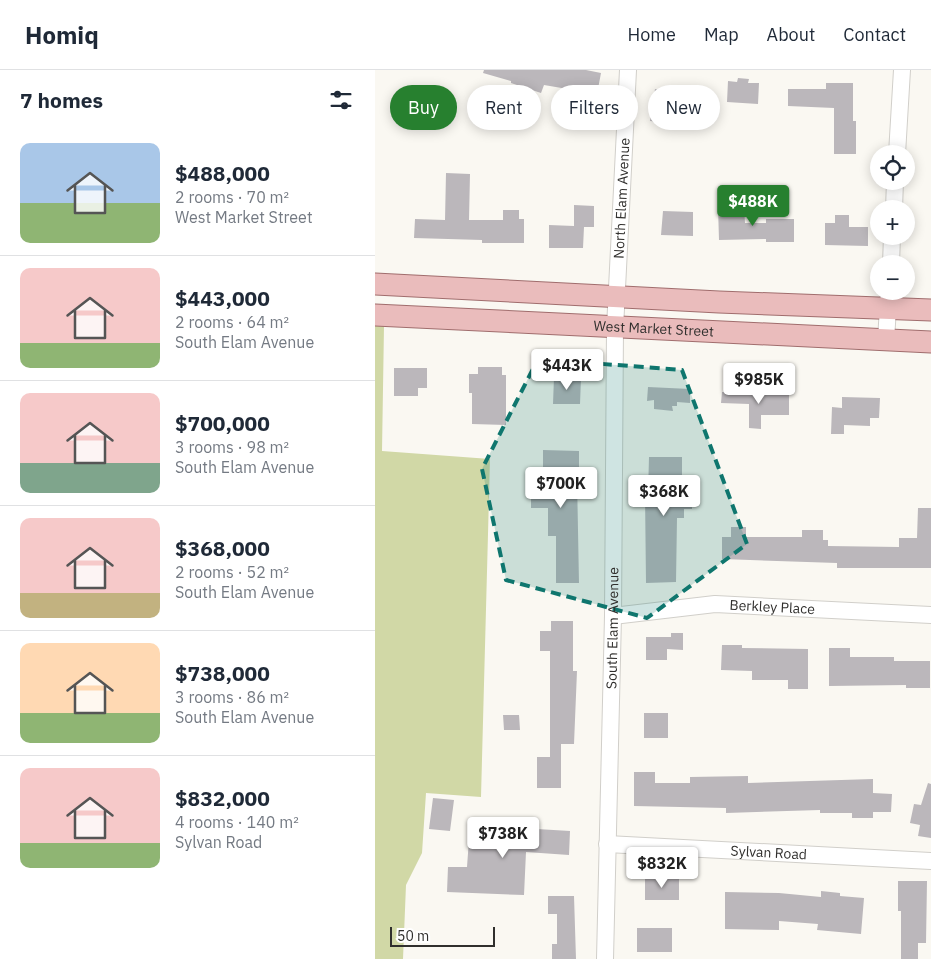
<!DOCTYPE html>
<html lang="en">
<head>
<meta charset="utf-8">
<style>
	:root { --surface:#fff; --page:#f2f2f3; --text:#1f2937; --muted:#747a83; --line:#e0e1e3; --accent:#27802f }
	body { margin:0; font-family:"IBM Plex Sans",sans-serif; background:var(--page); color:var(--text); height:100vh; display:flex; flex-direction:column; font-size:19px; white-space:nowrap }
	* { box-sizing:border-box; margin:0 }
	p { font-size:16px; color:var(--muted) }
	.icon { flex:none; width:28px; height:28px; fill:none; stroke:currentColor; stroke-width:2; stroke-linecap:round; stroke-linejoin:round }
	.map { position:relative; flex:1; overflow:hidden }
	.details { display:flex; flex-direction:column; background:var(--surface); width:375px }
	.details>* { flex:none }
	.banner { position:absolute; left:15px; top:15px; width:465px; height:45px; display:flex; gap:10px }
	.controls { position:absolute; left:495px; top:75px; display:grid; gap:10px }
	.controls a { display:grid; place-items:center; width:45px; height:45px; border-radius:50%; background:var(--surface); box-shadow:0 2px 12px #0003; font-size:25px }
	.scale { position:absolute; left:15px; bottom:12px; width:105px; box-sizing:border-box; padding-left:5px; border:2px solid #302f2d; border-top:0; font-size:14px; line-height:18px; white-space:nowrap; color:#302f2d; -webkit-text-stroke:4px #fff; paint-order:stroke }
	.price { position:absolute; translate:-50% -42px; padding:0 11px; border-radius:5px; background:#fff; color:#222; font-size:16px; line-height:32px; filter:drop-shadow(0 1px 2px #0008) }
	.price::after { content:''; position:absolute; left:50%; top:30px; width:15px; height:11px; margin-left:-8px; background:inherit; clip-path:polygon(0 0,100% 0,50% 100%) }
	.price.selected { background:var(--accent); color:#fff }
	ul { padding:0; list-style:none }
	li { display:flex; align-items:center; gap:15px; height:125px; padding:0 20px }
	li+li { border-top:1px solid var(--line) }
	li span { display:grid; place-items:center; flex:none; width:140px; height:100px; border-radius:10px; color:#555 }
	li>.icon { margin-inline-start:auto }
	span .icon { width:60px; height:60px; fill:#fffc; stroke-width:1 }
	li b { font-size:21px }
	h2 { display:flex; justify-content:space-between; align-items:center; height:60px; padding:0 20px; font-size:21px }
	.tag { padding:0 18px; border-radius:22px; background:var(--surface); box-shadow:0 2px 12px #0003; font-size:18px; line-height:45px }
	.tag.selected { background:var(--accent); color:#fff }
	header { display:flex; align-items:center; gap:30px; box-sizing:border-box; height:70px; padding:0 25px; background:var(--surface); border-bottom:1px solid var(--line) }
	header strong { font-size:24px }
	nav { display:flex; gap:28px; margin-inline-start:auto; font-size:18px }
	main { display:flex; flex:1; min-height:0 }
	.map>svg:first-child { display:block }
</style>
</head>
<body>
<header>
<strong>Homiq</strong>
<nav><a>Home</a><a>Map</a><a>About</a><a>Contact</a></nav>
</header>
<main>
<section class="details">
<h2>7 homes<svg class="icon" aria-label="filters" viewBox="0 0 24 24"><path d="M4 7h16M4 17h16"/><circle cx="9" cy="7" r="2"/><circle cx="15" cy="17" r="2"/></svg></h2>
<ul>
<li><span style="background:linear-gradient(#a9c7e8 60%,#8fb573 0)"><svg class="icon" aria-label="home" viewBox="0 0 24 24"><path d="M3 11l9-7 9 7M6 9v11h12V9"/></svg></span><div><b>$488,000</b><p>2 rooms · 70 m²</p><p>West Market Street</p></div></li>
<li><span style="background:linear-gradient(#f6c9c9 75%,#8fb573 0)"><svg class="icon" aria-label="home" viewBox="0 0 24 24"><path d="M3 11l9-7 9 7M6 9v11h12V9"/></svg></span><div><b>$443,000</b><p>2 rooms · 64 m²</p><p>South Elam Avenue</p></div></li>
<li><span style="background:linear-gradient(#f6c9c9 70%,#7fa58c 0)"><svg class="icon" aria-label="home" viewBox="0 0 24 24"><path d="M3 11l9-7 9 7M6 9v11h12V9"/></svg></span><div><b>$700,000</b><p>3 rooms · 98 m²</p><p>South Elam Avenue</p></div></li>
<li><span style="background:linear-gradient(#f6c9c9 75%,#c2b280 0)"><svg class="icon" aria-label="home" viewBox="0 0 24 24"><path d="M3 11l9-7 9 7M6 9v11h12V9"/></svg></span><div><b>$368,000</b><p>2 rooms · 52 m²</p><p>South Elam Avenue</p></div></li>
<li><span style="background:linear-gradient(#ffd9b3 70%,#8fb573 0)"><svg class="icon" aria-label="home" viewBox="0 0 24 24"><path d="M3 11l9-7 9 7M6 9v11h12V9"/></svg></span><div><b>$738,000</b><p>3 rooms · 86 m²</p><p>South Elam Avenue</p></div></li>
<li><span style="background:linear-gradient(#f6c9c9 75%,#8fb573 0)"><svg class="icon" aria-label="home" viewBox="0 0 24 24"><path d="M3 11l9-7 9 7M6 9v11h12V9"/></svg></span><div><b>$832,000</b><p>4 rooms · 140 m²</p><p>Sylvan Road</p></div></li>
</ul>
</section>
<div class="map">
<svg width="556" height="889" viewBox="0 0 556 889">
	<rect width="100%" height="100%" fill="#faf8f2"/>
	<path fill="#d1d8a6" d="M0,255l9,1 -2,125 108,8 -9,338 -55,-4 -4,60 -16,32 -3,74h-28z"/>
	<path fill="#bbb7bb" d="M109,0h102l15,3 -4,21 -53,-9 -3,8 -30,-10v-2l-28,-8z
		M363,8l11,1 -1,4h11l-1,21 -31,-2 1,-21 9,1z
		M451,13h27v38h3v33h-22v-46l-46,-2v-17h38z
		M280,19l18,4 -5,30 -18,-2z
		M315,25h24v24h-24z
		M71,103l24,1 -1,46h34v-10h16v9h5v24h-42v-3l-68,-2 1,-19 30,1z
		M199,135l20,1v21h-10l-1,21h-34v-23l25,1z
		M343,137h26l1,16h21v-4h28v23h-28v-3l-47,1z
		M288,141l30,1v24l-32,-1z
		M460,145h14v12h19v19l-43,-1v-22h10z
		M103,297h24v8h4v50l-34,-1v-31h-3v-19h9z
		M19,298h33v20h-9v8h-24z
		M179,307l27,1 -1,26h-27z
		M273,317l42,2v14l-13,-1v4h-5l1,5 -19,-2v-9l-7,1z
		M347,322l67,2v21h-28v14l-12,-1v-24l-28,-1z
		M467,327l38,1 -1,20h-9v8l-26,-1v9h-13l1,-27 10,1z
		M168,380l36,1v26h-2l2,106h-23v-47h-8v-28h-17v-26h12z
		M274,387h33v37h10v15h-8v9h-7l-1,64 -30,1 -1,-89h3z
		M543,438h13v60h-94v-5l-115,-4v-22h9v-10h15v10h56v-7h21v10h5v6l71,1v-9h18z
		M176,551h22v50h4l-3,73h-13v44h-24v-31h13v-106h-10v-20h11z
		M296,563h12v17l-16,-1v11h-21v-23h25z
		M347,575h20v3l66,1v40h-20v-9h-36v-9l-31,-1z
		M454,578h21v9h44v4h36v27h-24v-3l-77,1z
		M269,643h24v25h-24z
		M128,645h16l1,15h-16z
		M259,702h21v11h35v-6l58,-1v7l125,-4v14l19,1 -1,18h-18v6h-21v-5h-32v-3l-94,3v-5l-92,-2z
		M553,713l3,1v54l-13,-2 2,-11 -10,-2 4,-19 7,1z
		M58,728l21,2 -4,31 -21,-2z
		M95,755l100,6 -1,24 -43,-3 -2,43 -77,-3 1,-25h19z
		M270,807h34v23h-34z
		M523,811h29l-1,62h-8v16h-17v-48h-3z
		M446,821l19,2v3l24,2 -3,36 -44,-4 1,-6 -39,-3v9l-54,-1v-37l54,1 42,4z
		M173,826h26l2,63h-24v-15h5v-30h-9z
		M262,858h35v24h-35z"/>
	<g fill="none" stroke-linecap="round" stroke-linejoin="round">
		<defs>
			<g id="minor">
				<path d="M522,84l5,-84"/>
				<path d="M519,139l1,-28"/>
				<path d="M516,194l1,-28"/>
				<path d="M511,270l3,-49"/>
				<path id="s1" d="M238,546l102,-12 216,11"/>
				<path id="s2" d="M232,774l324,17"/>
				<path id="s3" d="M230,889l8,-343 2,-288 13,-258"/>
			</g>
			<g id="major">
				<path d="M0,214l344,18 212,8"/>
				<path id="s4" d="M0,245l556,27"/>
			</g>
		</defs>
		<use href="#minor" stroke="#d1cfca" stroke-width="18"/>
		<use href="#major" stroke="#a06d6d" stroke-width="23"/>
		<use href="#minor" stroke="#fff" stroke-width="16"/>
		<use href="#major" stroke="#eabcbc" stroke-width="21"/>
	</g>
	<path fill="#0f766e" fill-opacity="0.2" stroke="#0f766e" stroke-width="4" stroke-dasharray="10 6" stroke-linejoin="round" d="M163,289l144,11 65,174 -100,74 -141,-38 -24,-111z"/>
	<g text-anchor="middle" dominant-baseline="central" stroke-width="4.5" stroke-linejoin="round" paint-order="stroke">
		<g font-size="14" fill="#302f2d" stroke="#fff">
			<text stroke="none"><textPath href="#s3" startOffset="761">North Elam Avenue</textPath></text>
			<text stroke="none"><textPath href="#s4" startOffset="279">West Market Street</textPath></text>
			<text stroke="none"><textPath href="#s1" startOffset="160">Berkley Place</textPath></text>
			<text stroke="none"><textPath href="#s3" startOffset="331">South Elam Avenue</textPath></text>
			<text stroke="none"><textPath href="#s2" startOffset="162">Sylvan Road</textPath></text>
		</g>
	</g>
</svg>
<div class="controls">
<a><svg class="icon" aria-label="locate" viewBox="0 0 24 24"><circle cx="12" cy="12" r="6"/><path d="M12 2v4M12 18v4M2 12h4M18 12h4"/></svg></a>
<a>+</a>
<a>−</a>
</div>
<div class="scale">50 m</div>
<b class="price selected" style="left:378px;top:157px">$488K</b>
<b class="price" style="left:192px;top:321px">$443K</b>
<b class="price" style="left:384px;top:335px">$985K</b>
<b class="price" style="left:186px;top:439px">$700K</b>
<b class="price" style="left:289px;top:447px">$368K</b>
<b class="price" style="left:128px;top:789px">$738K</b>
<b class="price" style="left:287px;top:819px">$832K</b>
<div class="banner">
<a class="tag selected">Buy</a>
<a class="tag">Rent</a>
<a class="tag">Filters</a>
<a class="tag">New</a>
</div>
</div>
</main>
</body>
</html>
